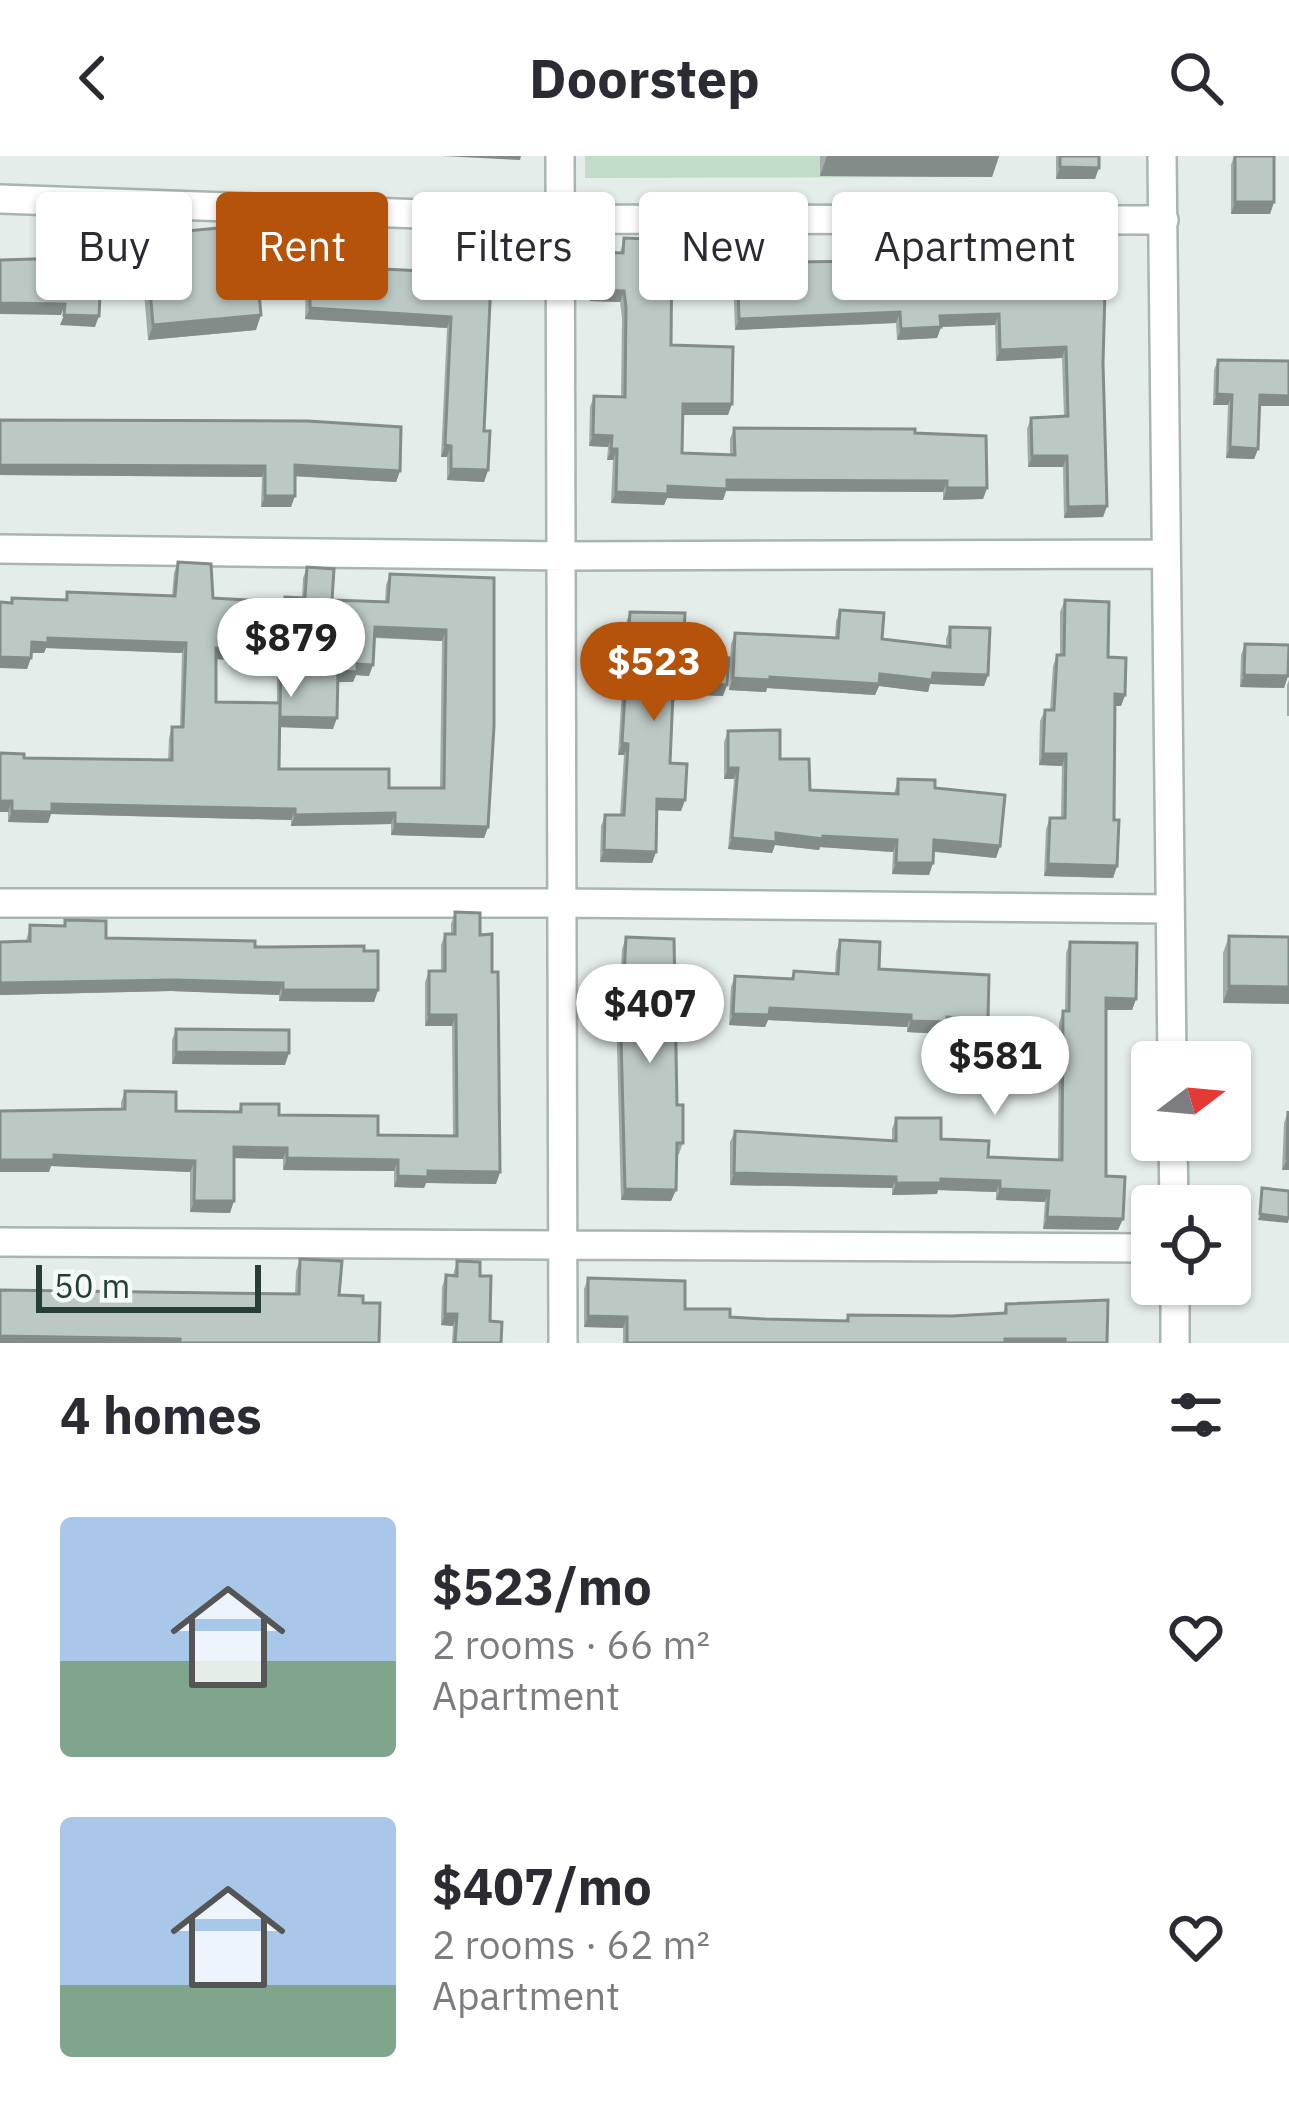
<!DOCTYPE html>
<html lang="en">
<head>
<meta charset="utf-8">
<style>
	:root { --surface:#fff; --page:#f2f2f3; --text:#2b2b33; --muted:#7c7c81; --accent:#b45309 }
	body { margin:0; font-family:"IBM Plex Sans",sans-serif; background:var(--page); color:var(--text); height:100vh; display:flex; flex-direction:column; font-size:45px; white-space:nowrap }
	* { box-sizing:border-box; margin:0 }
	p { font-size:39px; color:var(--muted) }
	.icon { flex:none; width:66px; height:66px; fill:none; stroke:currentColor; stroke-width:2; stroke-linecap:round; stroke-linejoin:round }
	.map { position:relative; height:1187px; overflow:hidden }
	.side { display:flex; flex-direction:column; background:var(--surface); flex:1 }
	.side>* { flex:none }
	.guide { position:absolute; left:36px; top:36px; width:1218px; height:108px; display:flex; gap:24px }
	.needle { width:78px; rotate:74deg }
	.fabs { position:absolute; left:1131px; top:885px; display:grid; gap:24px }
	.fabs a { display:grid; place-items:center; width:120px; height:120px; border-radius:12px; background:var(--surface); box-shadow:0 3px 9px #0004; font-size:60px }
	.scale { position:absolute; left:36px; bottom:30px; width:225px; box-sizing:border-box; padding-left:12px; border:6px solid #253f38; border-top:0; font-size:33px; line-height:42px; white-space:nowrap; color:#253f38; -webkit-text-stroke:9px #f6faf8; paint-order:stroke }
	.price { position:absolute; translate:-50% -102px; padding:0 27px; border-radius:42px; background:#fff; color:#222; font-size:39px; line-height:78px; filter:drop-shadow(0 3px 6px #0008) }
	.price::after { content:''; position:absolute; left:50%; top:72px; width:36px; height:27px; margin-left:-18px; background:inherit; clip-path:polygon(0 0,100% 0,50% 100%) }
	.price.current { background:var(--accent); color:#fff }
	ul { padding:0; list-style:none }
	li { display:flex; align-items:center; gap:36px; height:300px; padding:0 60px }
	li span { display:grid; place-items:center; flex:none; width:336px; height:240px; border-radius:12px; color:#555 }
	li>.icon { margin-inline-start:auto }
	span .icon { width:144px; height:144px; fill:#fffc; stroke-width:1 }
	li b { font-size:51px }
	h2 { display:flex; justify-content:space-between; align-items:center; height:144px; padding:0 60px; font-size:51px }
	.tag { padding:0 42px; border-radius:12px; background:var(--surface); box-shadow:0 3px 9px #0004; font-size:42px; line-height:108px }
	.tag.current { background:var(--accent); color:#fff }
	header { display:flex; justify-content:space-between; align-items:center; height:156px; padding:0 60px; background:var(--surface); font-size:54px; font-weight:700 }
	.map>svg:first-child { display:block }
</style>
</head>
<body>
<header><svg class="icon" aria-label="back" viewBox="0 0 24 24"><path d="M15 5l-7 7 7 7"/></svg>Doorstep<svg class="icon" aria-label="search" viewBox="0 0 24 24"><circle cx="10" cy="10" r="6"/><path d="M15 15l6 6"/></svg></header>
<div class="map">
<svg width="1289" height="1187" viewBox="0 0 1289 1187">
	<rect width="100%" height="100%" fill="#e5edea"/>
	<path fill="#c0ddc8" d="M585,0h407v21l-407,1z"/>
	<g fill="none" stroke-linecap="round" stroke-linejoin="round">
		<defs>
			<path id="street" d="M560,0l3,1187
				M1162,0l10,906
				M0,43l563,20 601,1
				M0,393l562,7 602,-2
				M0,747h563l607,6
				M1173,984l1,66
				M0,1086l1152,6
				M1175,1128v59"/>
		</defs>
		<use href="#street" stroke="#a8b5b1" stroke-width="32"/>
		<use href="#street" stroke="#fff" stroke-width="27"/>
	</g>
	<path fill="#a1aca8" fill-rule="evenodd" d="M820,0h179l-7,21 -172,-1z
		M1056,0h43l-4,23h-39z
		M1234,0h40v46l-4,12h-39v-49z
		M185,75l71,99 -108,10 -4,-48 5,-15 34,-3 -3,-28z
		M624,82l47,107 57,70h-46v38l48,1v-15l4,-11 181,5 72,55 -4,11 -40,1v-8l-217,-1 -3,9 -56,-2 -3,7 -53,-2 2,-43h-6l1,-13 -19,-1 1,-39 4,-11 27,1 1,-79 -2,-16 -30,-1 1,-38 4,-11 25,1z
		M923,85l26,29 74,-4 4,-12 76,109 4,143 -4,11 -39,1 -1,-51h-35l-1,-38 4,-11 33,-1 -2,-59 -66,3 -1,-36 -54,2 -4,11 -40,2 -1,-17 -161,7 -2,-56 4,-11 141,14 42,-3 -1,-22z
		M451,86l33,189 4,39 -4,12 -37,-2v-23h-6l6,-129 -142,-9 1,-44 4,-11 127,8v-8l5,-12h5z
		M1218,204l40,89 -4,10 -28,-1 2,-53h-15l1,-35z
		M0,264l400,51 -4,11 -101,-6 -4,31h-30l1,-30 -262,-2z
		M178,406l35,36 71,4 1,-5 17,1 1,-20 4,-11 25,33 53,2 1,-17 4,-11 104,4 -6,249 -4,11 -93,-3v-11l-100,2v-6l-240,-6 -3,9 -40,-1v-10h-8v-59l24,5 144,2 1,-22 3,-11h8l2,-74 -136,-5 -2,5h-12l-5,16 -16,-66 1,-5 53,2 2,-8 105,4 2,-23zM374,482l68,3 -2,147h-51l-110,-19 1,-42 53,2 5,-47h15l3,-7 13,1zM216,503l61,3v41l-61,-1z
		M1065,444l43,57 17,38 -4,11h-6l-1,114 3,46 -4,12 -69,-2 2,-47 4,-11h11l1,-52 -23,-1 1,-44 5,-11h5l3,-44 4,-11h3v-43z
		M840,454l42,29 64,8v-8l4,-12 38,48 -4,11 -54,-2 -2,8 -49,-6 -4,9 -108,-7 -1,4 -37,-2 2,-46 4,-11 100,5 1,-17z
		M630,456l53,43 40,41 -46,-2 -4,10 -3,59 15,37 -4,11 -24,-1 -1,42 -4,11 -52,-1 1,-36 4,-11h15l4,-60h-6l8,-132z
		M1245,488l43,32 -4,12 -44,-1 1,-32z
		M1289,524v36h-2v-31z
		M728,575l52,28 30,31 84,4 4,-15 37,9 65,58 -4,12 -62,-6 -1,11 -4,12 -37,-1 1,-22 -73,-5 -1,3 -44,-5 -3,8 -44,-4 6,-70h-10v-37z
		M455,756l25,23 12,37 8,200 -4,12 -70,-1 -2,5 -30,-1v-16l-111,-1v-11l-49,-1 -4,55 -40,-1v-40l-139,-6 -2,6h-49l121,-63v-7l4,-11 51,20 62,1 3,-8 38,11 99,20 75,1 -1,-110h-27v-44l4,-11h12v-26l4,-11h6v-10z
		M65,764l41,18 258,13 14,39 -4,12 -95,-1v-6l-108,-4 -171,4v-53l26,-1 4,-16 33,1z
		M1229,780l60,1 -66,66v-50z
		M626,781l51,168 6,38 -4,11h-3v36l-5,11 -50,-1 -4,-152 5,-99z
		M840,784l39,29 109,50 -5,12 -39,-2 -1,5 -36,-2v-5l-139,-7 -3,7 -36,-2 2,-38 4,-11 56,3 3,-8 41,2 1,-21z
		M1070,786l66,57 -4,11h-26v166l12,54 -75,-1 2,-27 -49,-2v-8l-58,-2 -1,4 -45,1v-7l-162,-3v-43l5,-11 157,9v-11l4,-11 45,21 47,18 70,3 1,-137 4,-12h2l1,-58z
		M176,873l109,36 -113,-1v-24z
		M1288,955l1,59h-7l2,-47z
		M300,1103l39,36 24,8 16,40h-379l295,-49 1,-23z
		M457,1105l23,15 10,45 11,22h-49l1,-17 -12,-1 1,-38 4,-12h7z
		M588,1122l97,31 45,8 35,2 81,2 2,-6 104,1 51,-3 3,-9 101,39h-484v-15l-39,-1v-38z"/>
	<path fill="#838c88" d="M442,0h79l-1,4z
		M827,0h172l-7,21 -172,-1z
		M1060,11l39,1 -4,11h-39z
		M1235,46h39l-4,12h-39z
		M594,134l30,1 -4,11 -30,-1z
		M0,147l65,1 -4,11 -61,-1z
		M310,152l141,9 -4,11 -142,-9z
		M900,156l-4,11 -161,7 4,-11z
		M999,158l-4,11 -59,2 4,-11z
		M64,159l35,1 -4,11 -35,-2z
		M261,159l-5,15 -108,10 5,-15z
		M941,171l-4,11 -40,2 4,-11z
		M1066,191l-4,11 -66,3 4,-11z
		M1217,238l15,1 -4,10h-15z
		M1260,239l29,1v10h-32z
		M683,248h49l-4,11h-49z
		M593,279l19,1 -4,11 -19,-1z
		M445,289l6,1 -4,11h-6z
		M1230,291l28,2 -4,10 -28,-1z
		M611,293h6l-4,11h-6z
		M1032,300h35l-4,11h-35z
		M0,309l265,1 -3,11 -262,-2z
		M295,309l105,6 -4,11 -105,-6z
		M451,313l37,1 -4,12 -37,-2z
		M727,324h167l53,1 -4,11 -217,-1 -3,9 -56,-2 -3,7 -53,-2 5,-11z
		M947,332h40l-4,11 -40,1z
		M265,340h30l-4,11h-30z
		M1107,350l-4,11 -39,1 4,-11z
		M375,471l71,3 -4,11 -71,-4z
		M48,482l138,5 -4,10 -136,-5 -2,5h-16l4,-11z
		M216,492l65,4 -4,10 -65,-3z
		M0,501l31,1 -4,11 -27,-1z
		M357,508l16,1 -4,11 -13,-1 -3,7h-19l4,-11z
		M933,517l55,2 -4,11 -54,-2 -2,8 -49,-6 -4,9 -108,-7 -1,4 -37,-2 4,-12z
		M1244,519l44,1 -4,12 -44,-1z
		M677,526l50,3 -4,11 -46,-2 -4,10h-4z
		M1115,538l10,1 -4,11h-10z
		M280,561l57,1 -4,11 -56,-2z
		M622,587l6,1 -4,11h-6z
		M1043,598h23l-4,12 -23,-1z
		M728,612h10l-4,11h-10z
		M657,643l28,1 -4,11 -28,-1z
		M0,645h12l-4,11h-8z
		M52,648l243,5 -4,11 -240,-6 -3,9 -40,-1 4,-11z
		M395,657l-4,11 -100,2 4,-11z
		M395,668l93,3 -4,11 -93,-3z
		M776,677l47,3 74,4 -4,12 -73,-5 -1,3 -44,-5 -3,8 -44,-4 4,-11z
		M934,684l66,6 -4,12 -66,-7z
		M604,694l52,2 -4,11 -52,-1z
		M896,707h37l-4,12 -37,-1z
		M1048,708l69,2 -4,12 -69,-2z
		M175,824l108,3 -4,12 -108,-4 -171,4v-12z
		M1229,830l60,1v17l-66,-1z
		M283,834h95l-4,12 -95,-1z
		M1106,842l30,1 -4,11h-30z
		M770,852l141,7 -4,12 -139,-7 -3,7 -36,-2 4,-11z
		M429,859h27l-4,11h-27z
		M947,861l41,2 -5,12 -39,-2 -1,5 -36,-2 4,-11z
		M176,896l113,1 -4,12 -113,-1z
		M234,991l53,1 -4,11 -53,-1z
		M54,999l141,6 -5,11 -139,-6 -2,6h-49v-12z
		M287,1002l111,2 -4,11 -111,-1z
		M1287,1003h2v11h-7z
		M428,1015l72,1 -4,12 -70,-1 -2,5 -30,-1 4,-11z
		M734,1017l162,4 -4,11 -162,-3z
		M941,1023l59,2 -4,11 -58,-2 -1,4 -45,1 4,-12z
		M625,1033l51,1 -5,11 -50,-1z
		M1000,1033l49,2 -4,11 -49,-2z
		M194,1045h40l-4,12 -40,-1z
		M1260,1058l29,4 -1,5 -30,-3z
		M1047,1061l76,2 -5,11 -75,-1z
		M445,1158h12l-4,12 -12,-1z
		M588,1160l39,1 -4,11 -39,-1z
		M0,1180l180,3 -1,4h-179z
		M1005,1183h60l-2,4h-59z"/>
	<path fill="#bbc8c3" stroke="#838c88" stroke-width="3" fill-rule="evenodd" d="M1060,0h39v12l-39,-1z
		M1235,0h39v46h-39z
		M253,69l8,90 -108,10 -4,-48 40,-3 -4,-43z
		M624,82l48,2 -1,105 62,2 -1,57h-49l-1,49 53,2 -1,-27 181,1v4l71,3 1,52h-40v-7l-220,-1v9l-59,-3v8l-52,-2 1,-43h-6l1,-13 -19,-1 1,-39 31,1 1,-90 -2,-16 -30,-1 1,-38 28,1z
		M947,84l2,30 78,-4v-12l79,1 -3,108 4,143 -39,1 -1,-51h-35l-1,-38 37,-2 -2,-69 -66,3 -1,-36 -59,2 1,11 -40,2 -1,-17 -161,7 -2,-56 126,-2v8h14l1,8 47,-3 -2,-33z
		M451,86h25l1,11h11l2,49 -6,129h6l-2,39 -37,-1v-23l-6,-1 6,-128 -141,-9v-44h75l-1,5 58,3v-20h9z
		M102,101l-3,59 -35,-1 1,-11 -65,-1v-43z
		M1218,204l71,1v35l-29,-1 -2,54 -28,-2 2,-52 -15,-1z
		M0,264l308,1 93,6 -1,44 -105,-6v31h-30v-30l-265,-1z
		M178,406l33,2 2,34 72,4v-5l20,1 2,-31 27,2 -2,31 56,2 2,-28 104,4v148l-6,101 -93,-3v-11l-100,2v-6l-243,-5v8l-40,-1v-10h-12v-48l24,1v4l148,2v-33h11l3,-84 -138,-5v5l-16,-1 -1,16 -31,-1v-55l12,1v-5l55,2v-8l108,4zM375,471l71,3 -2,158h-55v-19h-110l1,-66 -64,-1v-54l65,4 -1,65 57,1 1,-47 19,1v-8l16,1z
		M1065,444l44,2 -1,55 18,1 -1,37 -10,-1 -1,126h5l-2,46 -69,-2 2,-46h15l1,-64h-23l2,-44h9l3,-55h7z
		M840,454l44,3 -2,26 68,8v-20l40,1 -2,47 -55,-2 -1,7 -52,-6 -1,10 -109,-7v3l-37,-2 2,-45 103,5z
		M630,456l55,1 -2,42 46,3 -2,27 -50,-3v11h-4l-3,70 17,1 -2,36 -28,-1 -1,53 -52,-2 1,-35h19l4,-71 -6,-1z
		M1245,488l44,1 -1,31 -44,-1z
		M780,574v29h29l1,31 88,4v-15l37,1v8l70,7 -5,51 -66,-6 -1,23h-37l1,-23 -74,-4v3l-47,-6v9l-44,-4 6,-70h-10v-37z
		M455,756l25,1v22l12,-1v38h6l2,200 -72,-1v6l-30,-1v-16l-111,-2v-10l-53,-1v54h-40l1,-40 -141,-6v5h-54v-49l125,-2v-18l51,1v19l65,1v-8h38v11l99,1v19l79,1 -1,-121h-27v-44h16v-37h10z
		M65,764l41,1v17l149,3v6h15l94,-1v5h14v39h-95v-7l-108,-3 -175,3v-41l30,-1v-16l35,1z
		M1229,780l60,1v50l-60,-1z
		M626,781l48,2 3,166h6v38h-6l-1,47 -51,-1 -4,-152z
		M840,784l40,2 -1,27 110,6 -1,44 -41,-2v5l-36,-1v-6l-141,-7 -1,7 -36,-1 2,-38 58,3 1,-8 44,3z
		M1070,786l67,1 -1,56 -30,-1v178l19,1 -2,42 -76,-2 2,-26 -49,-2v-8l-59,-2v4h-45v-6l-162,-4 1,-42 161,10v-23h45v21l48,2 -1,16 74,3 1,-149h6z
		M176,873l113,1v23l-113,-1z
		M1288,955l1,48h-2z
		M1262,1032l27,3v27l-29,-4z
		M300,1103l42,2 -3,34 24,1v7h17l-1,40h-199v-4l-180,-3v-46l299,4z
		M457,1105l23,1v14h11l-1,45 12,1 -1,21h-46l2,-29h-12l1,-39 11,1z
		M588,1122l97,3v28h45v8l35,2 83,2v-6l104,1 54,-3v-9l102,-4 -1,43h-42v-4h-60v4h-378v-26l-39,-1z"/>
</svg>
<div class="fabs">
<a><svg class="needle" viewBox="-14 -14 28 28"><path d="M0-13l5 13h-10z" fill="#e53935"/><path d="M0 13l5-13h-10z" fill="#7c7c81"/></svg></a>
<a><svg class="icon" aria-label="locate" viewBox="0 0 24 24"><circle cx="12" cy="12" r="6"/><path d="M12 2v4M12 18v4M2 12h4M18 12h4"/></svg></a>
</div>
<div class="scale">50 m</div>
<b class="price" style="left:291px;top:544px">$879</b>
<b class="price current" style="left:654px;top:568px">$523</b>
<b class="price" style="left:650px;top:910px">$407</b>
<b class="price" style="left:995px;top:962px">$581</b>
<div class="guide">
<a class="tag">Buy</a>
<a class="tag current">Rent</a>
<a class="tag">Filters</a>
<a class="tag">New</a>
<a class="tag">Apartment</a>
</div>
</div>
<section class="side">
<h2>4 homes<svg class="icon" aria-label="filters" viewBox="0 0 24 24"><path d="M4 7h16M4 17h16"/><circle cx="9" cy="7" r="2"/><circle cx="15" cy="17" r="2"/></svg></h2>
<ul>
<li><span style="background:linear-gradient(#a9c7e8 60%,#7fa58c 0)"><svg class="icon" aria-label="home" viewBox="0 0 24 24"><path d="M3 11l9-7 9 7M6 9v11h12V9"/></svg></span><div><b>$523/mo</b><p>2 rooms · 66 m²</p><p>Apartment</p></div><svg class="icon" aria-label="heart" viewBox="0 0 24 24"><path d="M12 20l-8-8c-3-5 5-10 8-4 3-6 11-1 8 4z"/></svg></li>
<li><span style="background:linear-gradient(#a9c7e8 70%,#7fa58c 0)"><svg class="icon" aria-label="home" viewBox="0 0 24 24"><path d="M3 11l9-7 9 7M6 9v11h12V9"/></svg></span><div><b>$407/mo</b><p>2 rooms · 62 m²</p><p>Apartment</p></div><svg class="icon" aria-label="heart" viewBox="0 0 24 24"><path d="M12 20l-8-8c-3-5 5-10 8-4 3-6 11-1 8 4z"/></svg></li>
</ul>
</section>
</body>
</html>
